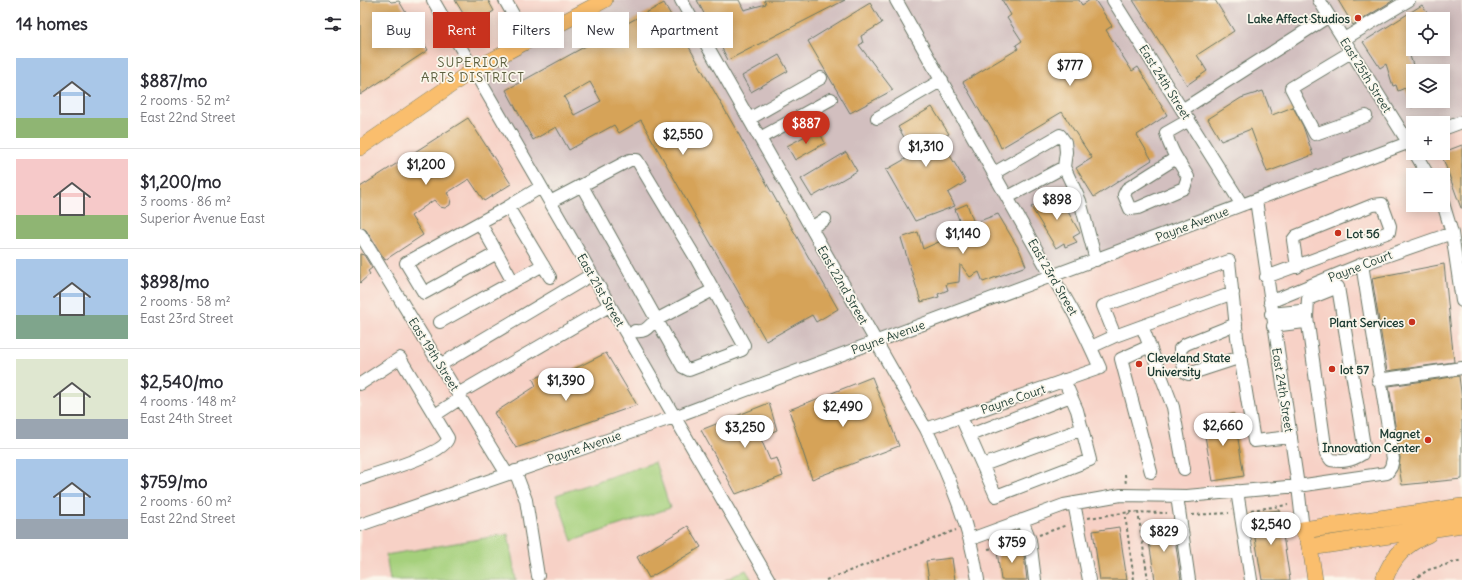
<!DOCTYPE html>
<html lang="en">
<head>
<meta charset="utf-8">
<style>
	:root { --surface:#fff; --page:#f2f2f3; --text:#2b2b33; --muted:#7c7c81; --line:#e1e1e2; --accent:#c8321e }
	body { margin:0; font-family:Delius,sans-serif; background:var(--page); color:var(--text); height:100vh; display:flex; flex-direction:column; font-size:15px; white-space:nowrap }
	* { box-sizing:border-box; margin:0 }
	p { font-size:13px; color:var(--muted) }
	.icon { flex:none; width:22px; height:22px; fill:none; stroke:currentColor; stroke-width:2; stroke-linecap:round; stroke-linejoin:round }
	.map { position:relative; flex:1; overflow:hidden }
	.side { display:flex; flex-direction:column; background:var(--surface); width:360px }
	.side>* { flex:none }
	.guide { position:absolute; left:12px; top:12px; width:380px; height:36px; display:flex; gap:8px }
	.tools { position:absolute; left:1046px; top:12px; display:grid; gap:8px }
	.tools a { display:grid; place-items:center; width:44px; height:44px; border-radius:0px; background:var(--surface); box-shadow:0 2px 10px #0003; font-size:20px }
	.price { position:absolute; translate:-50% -34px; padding:0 9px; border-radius:14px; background:#fff; color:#222; font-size:13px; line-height:26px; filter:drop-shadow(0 1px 2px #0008) }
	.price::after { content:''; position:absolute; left:50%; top:24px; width:12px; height:9px; margin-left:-6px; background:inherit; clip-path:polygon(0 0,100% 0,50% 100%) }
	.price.active { background:var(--accent); color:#fff }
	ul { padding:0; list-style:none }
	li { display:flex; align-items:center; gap:12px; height:100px; padding:0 16px }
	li+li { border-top:1px solid var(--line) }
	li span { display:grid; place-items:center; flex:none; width:112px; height:80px; border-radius:0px; color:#555 }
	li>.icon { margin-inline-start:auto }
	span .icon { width:48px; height:48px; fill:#fffc; stroke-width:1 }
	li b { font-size:17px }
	h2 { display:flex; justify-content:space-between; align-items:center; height:48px; padding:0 16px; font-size:17px }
	.tag { padding:0 14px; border-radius:0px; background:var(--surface); box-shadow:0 2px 10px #0003; font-size:14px; line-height:36px }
	.tag.active { background:var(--accent); color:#fff }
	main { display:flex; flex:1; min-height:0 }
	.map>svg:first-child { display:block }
</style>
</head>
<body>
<main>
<section class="side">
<h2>14 homes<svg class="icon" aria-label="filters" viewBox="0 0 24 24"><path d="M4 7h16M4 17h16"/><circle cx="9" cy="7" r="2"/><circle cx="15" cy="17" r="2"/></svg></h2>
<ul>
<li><span style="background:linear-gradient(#a9c7e8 75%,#8fb573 0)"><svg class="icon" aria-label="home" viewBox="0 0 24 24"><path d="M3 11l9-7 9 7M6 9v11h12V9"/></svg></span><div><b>$887/mo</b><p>2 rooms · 52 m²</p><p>East 22nd Street</p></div></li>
<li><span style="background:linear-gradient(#f6c9c9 70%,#8fb573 0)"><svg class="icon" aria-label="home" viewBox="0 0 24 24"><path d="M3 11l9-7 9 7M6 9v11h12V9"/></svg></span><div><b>$1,200/mo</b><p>3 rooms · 86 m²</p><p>Superior Avenue East</p></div></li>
<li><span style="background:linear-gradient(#a9c7e8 70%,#7fa58c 0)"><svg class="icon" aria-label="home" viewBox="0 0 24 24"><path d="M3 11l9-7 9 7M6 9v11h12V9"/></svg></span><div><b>$898/mo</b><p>2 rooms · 58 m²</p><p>East 23rd Street</p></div></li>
<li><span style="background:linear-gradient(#dfe7d0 75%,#9aa5b1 0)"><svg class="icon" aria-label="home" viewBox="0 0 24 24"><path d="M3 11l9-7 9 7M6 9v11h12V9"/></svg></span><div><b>$2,540/mo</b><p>4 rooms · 148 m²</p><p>East 24th Street</p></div></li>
<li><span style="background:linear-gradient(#a9c7e8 75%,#9aa5b1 0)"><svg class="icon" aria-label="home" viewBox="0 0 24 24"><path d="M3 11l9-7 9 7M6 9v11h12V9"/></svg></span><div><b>$759/mo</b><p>2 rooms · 60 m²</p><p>East 22nd Street</p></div></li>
</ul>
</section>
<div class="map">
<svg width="1102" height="580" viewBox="0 0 1102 580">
	<rect width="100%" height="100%" fill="#fbf7ec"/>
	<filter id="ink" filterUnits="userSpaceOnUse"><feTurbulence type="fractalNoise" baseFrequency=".025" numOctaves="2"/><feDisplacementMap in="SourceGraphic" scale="8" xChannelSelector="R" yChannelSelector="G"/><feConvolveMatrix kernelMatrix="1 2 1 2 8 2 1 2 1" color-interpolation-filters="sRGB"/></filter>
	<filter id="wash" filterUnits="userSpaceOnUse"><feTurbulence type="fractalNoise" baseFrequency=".012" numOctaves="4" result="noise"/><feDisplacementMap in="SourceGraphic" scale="16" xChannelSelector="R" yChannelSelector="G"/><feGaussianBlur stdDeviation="0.9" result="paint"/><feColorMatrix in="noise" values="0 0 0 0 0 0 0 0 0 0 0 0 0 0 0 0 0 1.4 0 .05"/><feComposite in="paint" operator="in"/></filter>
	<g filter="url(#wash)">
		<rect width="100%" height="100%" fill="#f0debe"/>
		<path fill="#f7d1c6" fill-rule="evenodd" d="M0,0h245l808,141v12h30v-24l19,-7v458h-1102zM1053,175h30v30h-30z"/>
		<path fill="#d2bfbf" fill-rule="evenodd" d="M245,0h857v122l-49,1v18l-739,276 -201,-347zM1053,19h30v30h-30zM1053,71h30v30h-30z"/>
		<path fill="#a5d07c" stroke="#628658" d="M295,462l15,46 -98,33 -16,-46z
			M148,534l8,46h-126l-4,-25z
			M386,570l6,10h-27z"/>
		<g id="blocks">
			<path fill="#d6a359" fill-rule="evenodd" d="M0,0h29l2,2 8,-1 29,49 -68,45z
				M95,0h33l6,11 -24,14z
				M337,0h42l5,10 22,-6 -2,-4h81l-117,60z
				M642,0h77l3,5 8,-5h5l17,26 -6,4 26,41 6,-4 29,48 -30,20 15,25 -58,37 -18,-29 16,-10 -30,-46 -61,36 -7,-16 -6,-10 -3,-2 -22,-38 55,-33 -2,-4 6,-4 -15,-23 4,-3z
				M773,0h82l19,31 -37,24 10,16 -20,14z
				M978,0h56l-41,25z
				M304,3l174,306 -22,13 -4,-7 -46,26 -125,-221 -22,13 -5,-8 -45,25 -13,-23 -23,13 -27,-50zM230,82l11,19 -27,14 -10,-18z
				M510,3l12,20 -21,13 2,7 -4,2 34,45 -43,23 -42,-72z
				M1062,5l9,14h-18v32l-4,2 6,18h-2v36h-2l-6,-19 -7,3 -2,-6 -3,1 -7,-22 -6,4 -17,-26z
				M419,55l9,16 -37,21 -9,-16z
				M903,91l9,24 21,-8 10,19 10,29 -46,17 -16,-43 -30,12 -13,-22 33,-21z
				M572,107l17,27 -9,5 26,43 -18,11 7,13 -40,15 -29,-51 28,-16 -16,-27z
				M108,118l43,66 -27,17 -15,-22 -22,14 4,6 -1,6 -5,3 -5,-1 -6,-7 -23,16 12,19 -38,25 -19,-30 -6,-3v-40z
				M458,129l7,14 -30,17 -8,-14z
				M1102,145v63h-1l-20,-55z
				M486,152l11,19 -45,26 -11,-18z
				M698,194l22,39 -7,4 4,5 -12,5 -1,-4 -8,5 -25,-41z
				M607,204l7,19 24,-9 22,37 6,15 -43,16 -4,-10 -9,5 -10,-13 -1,18 -13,2 2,6 -10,4 1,3 -18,5 -20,-64 17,-6 5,17 40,-18 -8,-22z
				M0,254l4,1 8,13 -4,3 2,3 -10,9z
				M1084,264l10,98 -67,9 -15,-93z
				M246,353l31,52 -121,43 -22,-35 42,-27 -3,-7 12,-5 5,7z
				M1099,376l3,24v79l-60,6 -3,-18 1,-9 -11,-72z
				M512,377l27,69 -87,33 -23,-69z
				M409,403l8,27 -17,7 10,23 7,-2 6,18 -47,18 -35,-64z
				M874,414l10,62 -31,5 -11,-62z
				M919,510l11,70h-28l-11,-66z
				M813,525l8,55h-26l-8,-51z
				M328,526l13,21 -52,31 -12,-21z
				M759,527l8,53h-27l-7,-49z
				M663,547l4,33h-26l-4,-29z
				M592,558l3,22h-26l-3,-19z"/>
		</g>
	</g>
	<g filter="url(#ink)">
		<use href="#blocks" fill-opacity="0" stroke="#687564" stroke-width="1"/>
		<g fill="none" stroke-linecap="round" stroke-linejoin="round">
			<defs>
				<path id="minor" d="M73,0l336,580
					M145,0l23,41
					M321,0l245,429c24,49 44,97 52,151
					M536,0l156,277c20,29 34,59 48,91l-174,61
					M753,0l129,205
					M959,0l94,150
					M984,39l65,-39
					M991,52l-60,36 24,46 51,-18
					M822,110l147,-94
					M517,118l65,-38
					M389,119l72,-41
					M1083,129l19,-7
					M400,138l71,-39
					M1055,153l13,22
					M816,158l-49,31 -3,6 6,14 8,-1 46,-20 4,-11c-9,-15 -18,-27 -22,-44l23,-13
					M634,173l66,-38 5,7 1,10 -2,15 16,34 16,59
					M181,187l-33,20 42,70
					M648,197l56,-30
					M896,200l42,286 5,44
					M190,202l80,-42h7l60,100 47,85 -2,5 -53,20 -6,-3 -101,-181
					M1083,203l9,30 10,68
					M120,223l17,30 -73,40 -18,-30 102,-56
					M451,228l14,-9
					M0,234l147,240
					M137,253l16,29
					M906,277l123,-45 1,-6 -8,-22 -9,1 -77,31 -3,4 4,27
					M978,287l26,159 -2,8c-11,7 -19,8 -31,6l-5,-7 -19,-136 1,-18z
					M910,302l90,-37 92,-32
					M911,314l30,-3 6,6 -3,5 -31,4
					M80,322l103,-57
					M876,324l-50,20 -6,5 1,9 5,15 3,1 52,-17
					M782,326l31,81 11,62
					M275,331c12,2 14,-6 21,-11l57,-30
					M755,336l-12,-30 126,-45 8,76 17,104 37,-4
					M790,346l-29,13 30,113
					M731,347l24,-11 118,-43
					M80,365l151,-90
					M1018,380l84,-12
					M0,384l40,-26 48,80c-2,16 -72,35 -88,41
					M98,394l151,-88
					M75,415l26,-17
					M601,417l35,79 94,-36 -13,-50 -13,-30
					M610,435l101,-39
					M623,465l99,-36
					M155,471l11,29 12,76
					M877,491l14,89
					M817,496l12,84
					M714,503l15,77
					M662,520l8,20 5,40
					M0,525l314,-108 739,-276
					M611,539l93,-34 57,-10 66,1 111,-10 89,-13 4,-6 2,-8 -31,-195"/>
				<path id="major" d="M0,148l113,-78 132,-70
					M943,530l7,17 5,33"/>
				<path id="highway" d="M943,530l159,-23
					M950,547l152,-23
					M1024,580c8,-23 22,-37 44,-46"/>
			</defs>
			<use href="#minor" stroke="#687564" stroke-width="14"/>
			<use href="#major" stroke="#687564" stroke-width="16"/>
			<use href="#highway" stroke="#687564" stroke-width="18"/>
			<path stroke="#687564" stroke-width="2" stroke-dasharray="3 3" stroke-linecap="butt" d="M765,474l1,11
				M891,510l37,-5
				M778,512l10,68
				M770,513l-4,3v6l8,58
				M832,515l37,-2
				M728,518l42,-6 37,1
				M679,535l28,-10
				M628,549l30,-6
				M466,580l130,-50
				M1053,580l15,-10 34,-10"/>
			<use href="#minor" stroke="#fff" stroke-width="12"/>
			<use href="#major" stroke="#fabe6d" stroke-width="15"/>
			<use href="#highway" stroke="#fabe6d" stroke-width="17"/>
		</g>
	</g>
	<g fill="#c8321e" stroke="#fbf7ec" stroke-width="1.5">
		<circle cx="998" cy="18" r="4"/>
		<circle cx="978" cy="233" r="4"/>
		<circle cx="1052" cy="322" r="4"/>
		<circle cx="779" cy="364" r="4"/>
		<circle cx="972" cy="369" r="4"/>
		<circle cx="1068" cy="440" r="4"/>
	</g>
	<g text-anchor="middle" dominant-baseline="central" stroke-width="3.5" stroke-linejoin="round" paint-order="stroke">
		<g font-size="12" font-weight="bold" fill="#1f3d34" stroke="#fbf7ec" text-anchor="end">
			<text x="990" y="18">Lake Affect Studios</text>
			<text x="986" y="233" text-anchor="start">Lot 56</text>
			<text x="1044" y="322">Plant Services</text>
			<text x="787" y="357" text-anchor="start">Cleveland State<tspan x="787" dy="14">University</tspan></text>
			<text x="980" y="369" text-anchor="start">lot 57</text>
			<text x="1060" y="433">Magnet<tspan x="1060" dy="14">Innovation Center</tspan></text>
		</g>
		<g font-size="12" fill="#1f3d34" stroke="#fbf7ec">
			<text transform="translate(1006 75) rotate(58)">East 25th Street</text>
			<text transform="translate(805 82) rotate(58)">East 24th Street</text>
			<text transform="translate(832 224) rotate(-21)">Payne Avenue</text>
			<text transform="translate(1000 266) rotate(-21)">Payne Court</text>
			<text transform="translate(693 277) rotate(60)">East 23rd Street</text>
			<text transform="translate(483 285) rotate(60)">East 22nd Street</text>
			<text transform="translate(241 290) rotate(60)">East 21st Street</text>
			<text transform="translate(528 337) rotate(-20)">Payne Avenue</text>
			<text transform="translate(74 354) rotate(58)">East 19th Street</text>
			<text transform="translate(923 390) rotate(81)">East 24th Street</text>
			<text transform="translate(653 399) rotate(-19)">Payne Court</text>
			<text transform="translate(224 447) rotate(-19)">Payne Avenue</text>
		</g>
		<g font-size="13" letter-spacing="1" fill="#5f6141" stroke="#fbf7ec">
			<text x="113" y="62">SUPERIOR<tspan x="113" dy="15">ARTS DISTRICT</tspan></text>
		</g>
	</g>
</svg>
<div class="tools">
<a><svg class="icon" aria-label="locate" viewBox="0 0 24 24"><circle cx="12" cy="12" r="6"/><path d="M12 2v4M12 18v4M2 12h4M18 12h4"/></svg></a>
<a><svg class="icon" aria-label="layers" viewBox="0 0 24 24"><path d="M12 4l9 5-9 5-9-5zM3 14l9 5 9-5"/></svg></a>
<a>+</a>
<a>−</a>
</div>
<b class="price" style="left:710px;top:87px">$777</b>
<b class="price active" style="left:446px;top:145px">$887</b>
<b class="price" style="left:323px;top:156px">$2,550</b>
<b class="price" style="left:566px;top:168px">$1,310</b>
<b class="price" style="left:66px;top:186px">$1,200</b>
<b class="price" style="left:697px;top:221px">$898</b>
<b class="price" style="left:603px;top:255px">$1,140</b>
<b class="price" style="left:206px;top:402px">$1,390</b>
<b class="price" style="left:483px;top:428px">$2,490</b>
<b class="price" style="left:863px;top:447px">$2,660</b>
<b class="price" style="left:385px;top:449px">$3,250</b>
<b class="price" style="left:911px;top:546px">$2,540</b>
<b class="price" style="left:804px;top:553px">$829</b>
<b class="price" style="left:652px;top:564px">$759</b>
<div class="guide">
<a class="tag">Buy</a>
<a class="tag active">Rent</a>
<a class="tag">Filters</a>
<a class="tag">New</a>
<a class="tag">Apartment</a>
</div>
</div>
</main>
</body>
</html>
